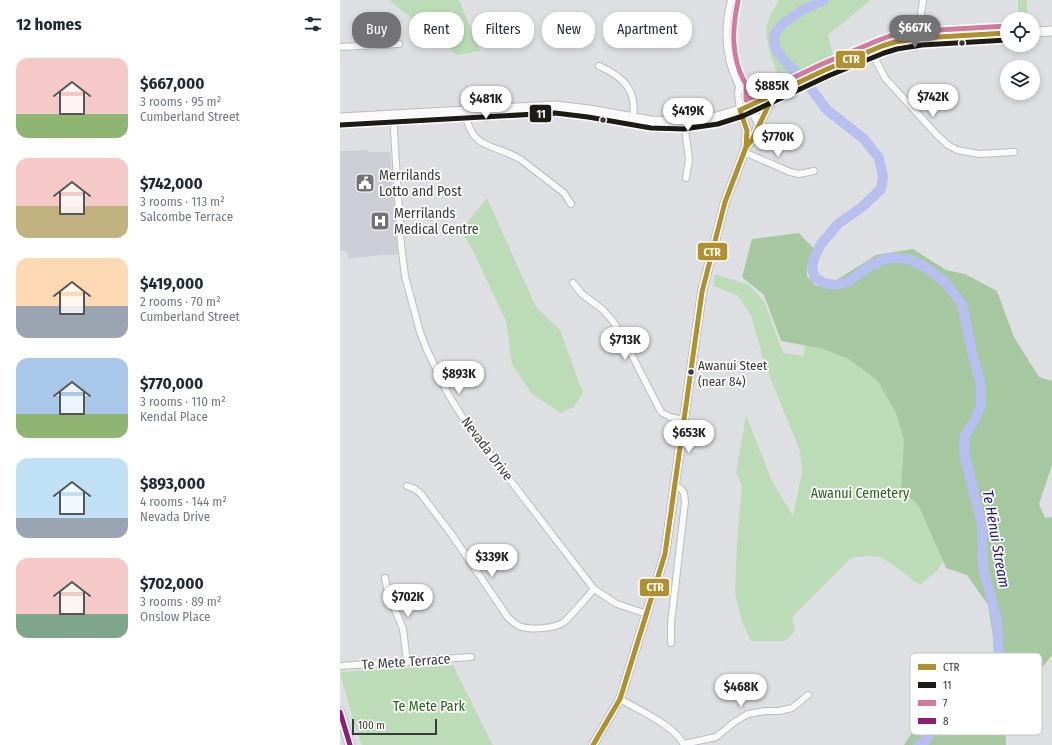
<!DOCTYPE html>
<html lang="en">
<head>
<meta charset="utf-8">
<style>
	:root { --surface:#fff; --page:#f2f2f3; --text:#1f2937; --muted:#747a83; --accent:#737375 }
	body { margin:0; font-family:"Fira Sans Condensed",sans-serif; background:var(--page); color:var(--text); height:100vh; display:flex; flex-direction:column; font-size:15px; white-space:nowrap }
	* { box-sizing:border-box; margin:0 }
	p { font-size:13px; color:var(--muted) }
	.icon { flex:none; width:22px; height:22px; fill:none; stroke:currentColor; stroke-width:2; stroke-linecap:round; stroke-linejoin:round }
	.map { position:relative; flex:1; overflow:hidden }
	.sheet { display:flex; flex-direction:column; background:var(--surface); width:340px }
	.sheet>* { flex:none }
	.banner { position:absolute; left:12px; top:12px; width:380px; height:36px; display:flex; gap:8px }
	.buttons { position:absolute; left:660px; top:12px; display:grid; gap:8px }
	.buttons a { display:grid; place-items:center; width:40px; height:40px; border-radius:50%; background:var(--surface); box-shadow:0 2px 6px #0003; font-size:20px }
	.scale { position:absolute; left:12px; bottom:10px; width:85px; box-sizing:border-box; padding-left:4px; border:2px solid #39393b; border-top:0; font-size:11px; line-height:14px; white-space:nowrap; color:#39393b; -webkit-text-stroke:3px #fff; paint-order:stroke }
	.price { position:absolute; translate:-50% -34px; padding:0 9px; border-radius:14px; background:#fff; color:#222; font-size:13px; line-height:26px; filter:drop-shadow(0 1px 2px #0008) }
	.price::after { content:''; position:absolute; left:50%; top:24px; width:12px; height:9px; margin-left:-6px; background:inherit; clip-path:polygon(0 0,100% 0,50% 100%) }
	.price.current { background:var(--accent); color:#fff }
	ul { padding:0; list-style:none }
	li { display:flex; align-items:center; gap:12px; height:100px; padding:0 16px }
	li span { display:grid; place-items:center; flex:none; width:112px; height:80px; border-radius:12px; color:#555 }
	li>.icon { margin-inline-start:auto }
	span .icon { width:48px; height:48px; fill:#fffc; stroke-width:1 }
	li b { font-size:17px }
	h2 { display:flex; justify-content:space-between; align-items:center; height:48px; padding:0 16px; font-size:17px }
	.pill { padding:0 14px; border-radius:16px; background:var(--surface); box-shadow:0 2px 6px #0003; font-size:14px; line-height:36px }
	.pill.current { background:var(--accent); color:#fff }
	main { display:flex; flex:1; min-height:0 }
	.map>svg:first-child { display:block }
</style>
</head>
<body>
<main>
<section class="sheet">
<h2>12 homes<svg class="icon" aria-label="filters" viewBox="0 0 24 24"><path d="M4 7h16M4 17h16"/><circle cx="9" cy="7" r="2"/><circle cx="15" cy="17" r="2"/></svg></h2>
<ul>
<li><span style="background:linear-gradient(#f6c9c9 70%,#8fb573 0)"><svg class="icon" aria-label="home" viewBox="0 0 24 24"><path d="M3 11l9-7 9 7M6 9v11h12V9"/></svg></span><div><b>$667,000</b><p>3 rooms · 95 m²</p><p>Cumberland Street</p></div></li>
<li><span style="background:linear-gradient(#f6c9c9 60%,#c2b280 0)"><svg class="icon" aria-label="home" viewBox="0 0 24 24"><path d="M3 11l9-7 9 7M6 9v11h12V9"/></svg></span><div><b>$742,000</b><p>3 rooms · 113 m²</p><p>Salcombe Terrace</p></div></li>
<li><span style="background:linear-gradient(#ffd9b3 60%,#9aa5b1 0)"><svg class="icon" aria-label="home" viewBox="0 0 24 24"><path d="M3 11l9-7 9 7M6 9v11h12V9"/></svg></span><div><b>$419,000</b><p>2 rooms · 70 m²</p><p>Cumberland Street</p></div></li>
<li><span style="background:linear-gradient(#a9c7e8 70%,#8fb573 0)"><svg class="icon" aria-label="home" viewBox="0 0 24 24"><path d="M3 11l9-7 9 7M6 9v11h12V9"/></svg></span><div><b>$770,000</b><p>3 rooms · 110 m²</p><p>Kendal Place</p></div></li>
<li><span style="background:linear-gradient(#bfe0f5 75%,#9aa5b1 0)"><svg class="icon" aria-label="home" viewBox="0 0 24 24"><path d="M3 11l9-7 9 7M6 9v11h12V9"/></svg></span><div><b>$893,000</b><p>4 rooms · 144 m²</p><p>Nevada Drive</p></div></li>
<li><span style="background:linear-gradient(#f6c9c9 70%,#7fa58c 0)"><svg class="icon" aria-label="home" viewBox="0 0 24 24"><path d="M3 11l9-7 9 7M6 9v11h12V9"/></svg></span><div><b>$702,000</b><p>3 rooms · 89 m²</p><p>Onslow Place</p></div></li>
</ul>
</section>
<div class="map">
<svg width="712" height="745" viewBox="0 0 712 745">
	<rect width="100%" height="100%" fill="#dedfe2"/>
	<path fill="#cdced5" d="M27,150l1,2h22l8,102 -49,4 -2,-6 -7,-2v-99z"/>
	<path fill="#bcdcb7" d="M49,0h68l3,2 20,49 -23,4z
		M439,0h92l-43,35 6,23 -53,25c-6,-17 -19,-44 -13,-61 2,-7 7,-15 11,-22z
		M678,0h9v19h-9z
		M147,198l49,109 24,23 23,63 -9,14 -13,6 -29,-19 -20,-30 -6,-43 -33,-70 -12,-21z
		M375,274l34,11 15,16 19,52 21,3 1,-12 66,-14 75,227 -9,14 -16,13c-6,-1 -8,-4 -13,-8 -24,-17 -26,-24 -57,-18l-59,59 3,14 -10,10h-34l-9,-19 -7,-27 2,-54 5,-55 -6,-13 10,-58 26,66 21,35 9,-44 -2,-21 -35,-86 -14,-50 -14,-20 -24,-9z
		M113,665l40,80h-131l-7,-19 -15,-54z"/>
	<path fill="#a6c8a1" d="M459,233l17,18 -9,15v10l9,10h11l49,-31 37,-6 33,21 19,4 32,17 17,46 25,40 13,4v84l-13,39 6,14 7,-1v138l-47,59 1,31h-102l34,-53 47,-14 7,-6 4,-17 -8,-50 -21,-30 -21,-7 -27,-62 -18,-17 3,-49 -8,-27 -19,-33 -30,-22 -27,-10 -39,-7 -17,-46 -22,-18 10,-38z"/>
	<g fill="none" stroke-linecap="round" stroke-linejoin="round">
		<path stroke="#b7bfef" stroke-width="10" d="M484,0l-23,11 -17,12 -7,7 -3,8 2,11 7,10 26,27 18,24 37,29 15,19 4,19 -2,12 -19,18 -24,17 -17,20 -7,14 -2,10 3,10 9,5 11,2 13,-3 21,-16 19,-8 21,1 16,8 20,15 17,22 11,52 8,29v20l-6,15 -10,15 -1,18 5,19 13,54 1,41 14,53 2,43 -4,12 -15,9 -16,6 -13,11 -28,43 -5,1"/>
		<defs>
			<path id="minor" d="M391,0c-7,28 -6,58 7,84 2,3 4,5 6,7 3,4 5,10 6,15
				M581,38v-24l2,-14
				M0,47l59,-3
				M531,51l14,27 53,58 10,9 9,5 22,4 35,-2
				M259,66c25,11 38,24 34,52
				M399,86l-1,8 2,16
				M125,111c6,40 28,32 55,48l44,34 7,11
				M53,115l8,129 4,32 15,56 7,18 21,44 18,29 128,166 23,15 30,10
				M344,122l5,37 -3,19
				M404,152l46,20 9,2 15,-3
				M233,283l9,11 20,15 10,11 8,12 41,80 9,5 14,3
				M67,486l8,3 6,5 31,41 55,81c3,4 7,7 12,10 10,4 36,3 45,-4 11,-10 20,-22 30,-33
				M45,578l3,15 15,36 4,33
				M331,643v-20l14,-121 -1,-9 -4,-5 -5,-2
				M0,666l131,-9
				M280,699c19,11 55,27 64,46
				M344,744l32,-7 20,-16 12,-7 18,-3h13l13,-3 16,-13"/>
			<path id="tertiary" d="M410,106l9,18
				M400,110l7,21 -1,16
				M253,745l27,-46 45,-145 37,-262 23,-90 21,-55 6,-7 22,-46"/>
			<path id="secondary" d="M693,32l19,-1
				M0,118l215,-12 34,4 62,11 33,1 19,-3 14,-2 23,-7 85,-40 57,-24 13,-4 26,-4 86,-5
				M0,712l10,33"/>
		</defs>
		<use href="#minor" stroke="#bcbdbf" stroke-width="8"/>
		<use href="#tertiary" stroke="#bcbdbf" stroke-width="10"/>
		<use href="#secondary" stroke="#bcbdbf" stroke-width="11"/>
		<use href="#minor" stroke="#fafafb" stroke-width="6"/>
		<use href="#tertiary" stroke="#fafafb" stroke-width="8"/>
		<use href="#secondary" stroke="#fafafb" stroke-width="9"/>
		<defs>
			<path id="bus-1" d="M406,147l1,-16 -7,-21 85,-40 57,-24 13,-4 26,-4 86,-5
				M253,745l27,-46 45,-145 37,-262 23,-90 21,-55 6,-7 22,-46"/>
			<path id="bus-2" d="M0,125l215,-12 33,4 63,11 33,1 34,-5 25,-8 85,-40 56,-23 13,-4 25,-4 85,-5"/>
			<path id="bus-3" d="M398,1c-6,28 -7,55 6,80 3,5 7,10 10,16
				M406,87v13l76,-36 57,-24 14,-5 28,-4 86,-5"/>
			<path id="bus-4" d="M0,712l10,33"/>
		</defs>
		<use href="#bus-1" stroke="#fff" stroke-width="8"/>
		<use href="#bus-2" stroke="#fff" stroke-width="8"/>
		<use href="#bus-3" stroke="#fff" stroke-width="8"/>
		<use href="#bus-4" stroke="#fff" stroke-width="8"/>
		<use href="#bus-1" stroke="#b09132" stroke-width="5"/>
		<use href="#bus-2" stroke="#1e1a16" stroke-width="5"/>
		<use href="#bus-3" stroke="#d27b9f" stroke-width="5"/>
		<use href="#bus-4" stroke="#8f1d78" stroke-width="5"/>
	</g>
	<defs>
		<symbol id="civic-square" viewBox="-11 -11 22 22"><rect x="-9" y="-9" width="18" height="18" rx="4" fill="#737375" stroke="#fff"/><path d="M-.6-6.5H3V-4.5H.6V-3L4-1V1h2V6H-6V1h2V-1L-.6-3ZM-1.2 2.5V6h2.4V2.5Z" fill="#fff"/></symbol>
		<symbol id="hospital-square" viewBox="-11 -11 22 22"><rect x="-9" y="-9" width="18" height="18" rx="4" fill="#737375" stroke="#fff"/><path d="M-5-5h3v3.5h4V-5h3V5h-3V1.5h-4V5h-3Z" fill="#fff"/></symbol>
	</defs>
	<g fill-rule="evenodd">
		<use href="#civic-square" x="14" y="172" width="22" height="22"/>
		<use href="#hospital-square" x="29" y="210" width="22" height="22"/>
	</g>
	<g fill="#39393b" stroke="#fff" stroke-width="1.5">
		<circle cx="622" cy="43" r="3.5"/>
		<circle cx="263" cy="120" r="3.5"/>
		<circle cx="351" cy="372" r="3.5"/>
	</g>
	<g text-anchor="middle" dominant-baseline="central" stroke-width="3.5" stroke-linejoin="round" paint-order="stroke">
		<g font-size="13" fill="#39393b" stroke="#fff" text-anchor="start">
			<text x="358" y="365">Awanui Steet<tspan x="358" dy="16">(near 84)</tspan></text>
		</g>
		<g font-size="14" fill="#39393b" stroke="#fff" text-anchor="start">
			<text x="39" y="175">Merrilands<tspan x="39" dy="16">Lotto and Post</tspan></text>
			<text x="54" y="213">Merrilands<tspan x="54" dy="16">Medical Centre</tspan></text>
		</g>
		<g font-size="14" fill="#39393b" stroke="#fff">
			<text transform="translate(147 449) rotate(53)">Nevada Drive</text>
			<text transform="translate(66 662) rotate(-4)">Te Mete Terrace</text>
		</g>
		<g font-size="14" fill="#286219" stroke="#fff">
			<text x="520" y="493">Awanui Cemetery</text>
			<text x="89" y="706">Te Mete Park</text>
		</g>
		<g font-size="15" font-style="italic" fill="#1f1373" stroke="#fff">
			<text transform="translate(656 539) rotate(80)">Te Hēnui Stream</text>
		</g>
	</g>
	<rect x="570" y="653" width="132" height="82" rx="6" fill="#fff" stroke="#c4c4c4" stroke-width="1"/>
	<rect x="578" y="664" width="18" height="6" fill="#b09132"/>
	<rect x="578" y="682" width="18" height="6" fill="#1e1a16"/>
	<rect x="578" y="700" width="18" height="6" fill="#d27b9f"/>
	<rect x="578" y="718" width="18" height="6" fill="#8f1d78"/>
	<g font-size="11" fill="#39393b">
		<text x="603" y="671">CTR</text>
		<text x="603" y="689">11</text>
		<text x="603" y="707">7</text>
		<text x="603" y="725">8</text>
	</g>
	<g stroke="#fff" stroke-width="1.5">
		<rect x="495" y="50" width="31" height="19" rx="4" fill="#b09132"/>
		<rect x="189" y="104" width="23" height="19" rx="4" fill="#1e1a16"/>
		<rect x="357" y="242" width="31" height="19" rx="4" fill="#b09132"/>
		<rect x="299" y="578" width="31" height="19" rx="4" fill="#b09132"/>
	</g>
	<g font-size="11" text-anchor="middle" font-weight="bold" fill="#fff">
		<text x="511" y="63">CTR</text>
		<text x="201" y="118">11</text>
		<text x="372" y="256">CTR</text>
		<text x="315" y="591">CTR</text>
	</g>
</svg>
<div class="buttons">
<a><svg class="icon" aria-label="locate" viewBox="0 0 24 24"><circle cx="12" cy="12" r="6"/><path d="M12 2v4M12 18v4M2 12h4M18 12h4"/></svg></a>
<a><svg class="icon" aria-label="layers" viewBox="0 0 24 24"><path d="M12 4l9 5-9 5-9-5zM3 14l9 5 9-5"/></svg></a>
</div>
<div class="scale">100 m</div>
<b class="price current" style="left:575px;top:49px">$667K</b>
<b class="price" style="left:432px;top:107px">$885K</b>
<b class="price" style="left:593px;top:118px">$742K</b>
<b class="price" style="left:146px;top:120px">$481K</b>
<b class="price" style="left:348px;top:132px">$419K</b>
<b class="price" style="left:438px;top:158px">$770K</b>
<b class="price" style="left:285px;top:361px">$713K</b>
<b class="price" style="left:119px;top:395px">$893K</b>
<b class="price" style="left:349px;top:454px">$653K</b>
<b class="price" style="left:152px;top:578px">$339K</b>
<b class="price" style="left:68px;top:618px">$702K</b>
<b class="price" style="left:401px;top:708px">$468K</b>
<div class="banner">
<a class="pill current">Buy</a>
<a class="pill">Rent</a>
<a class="pill">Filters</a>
<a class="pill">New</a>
<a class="pill">Apartment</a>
</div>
</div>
</main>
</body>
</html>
